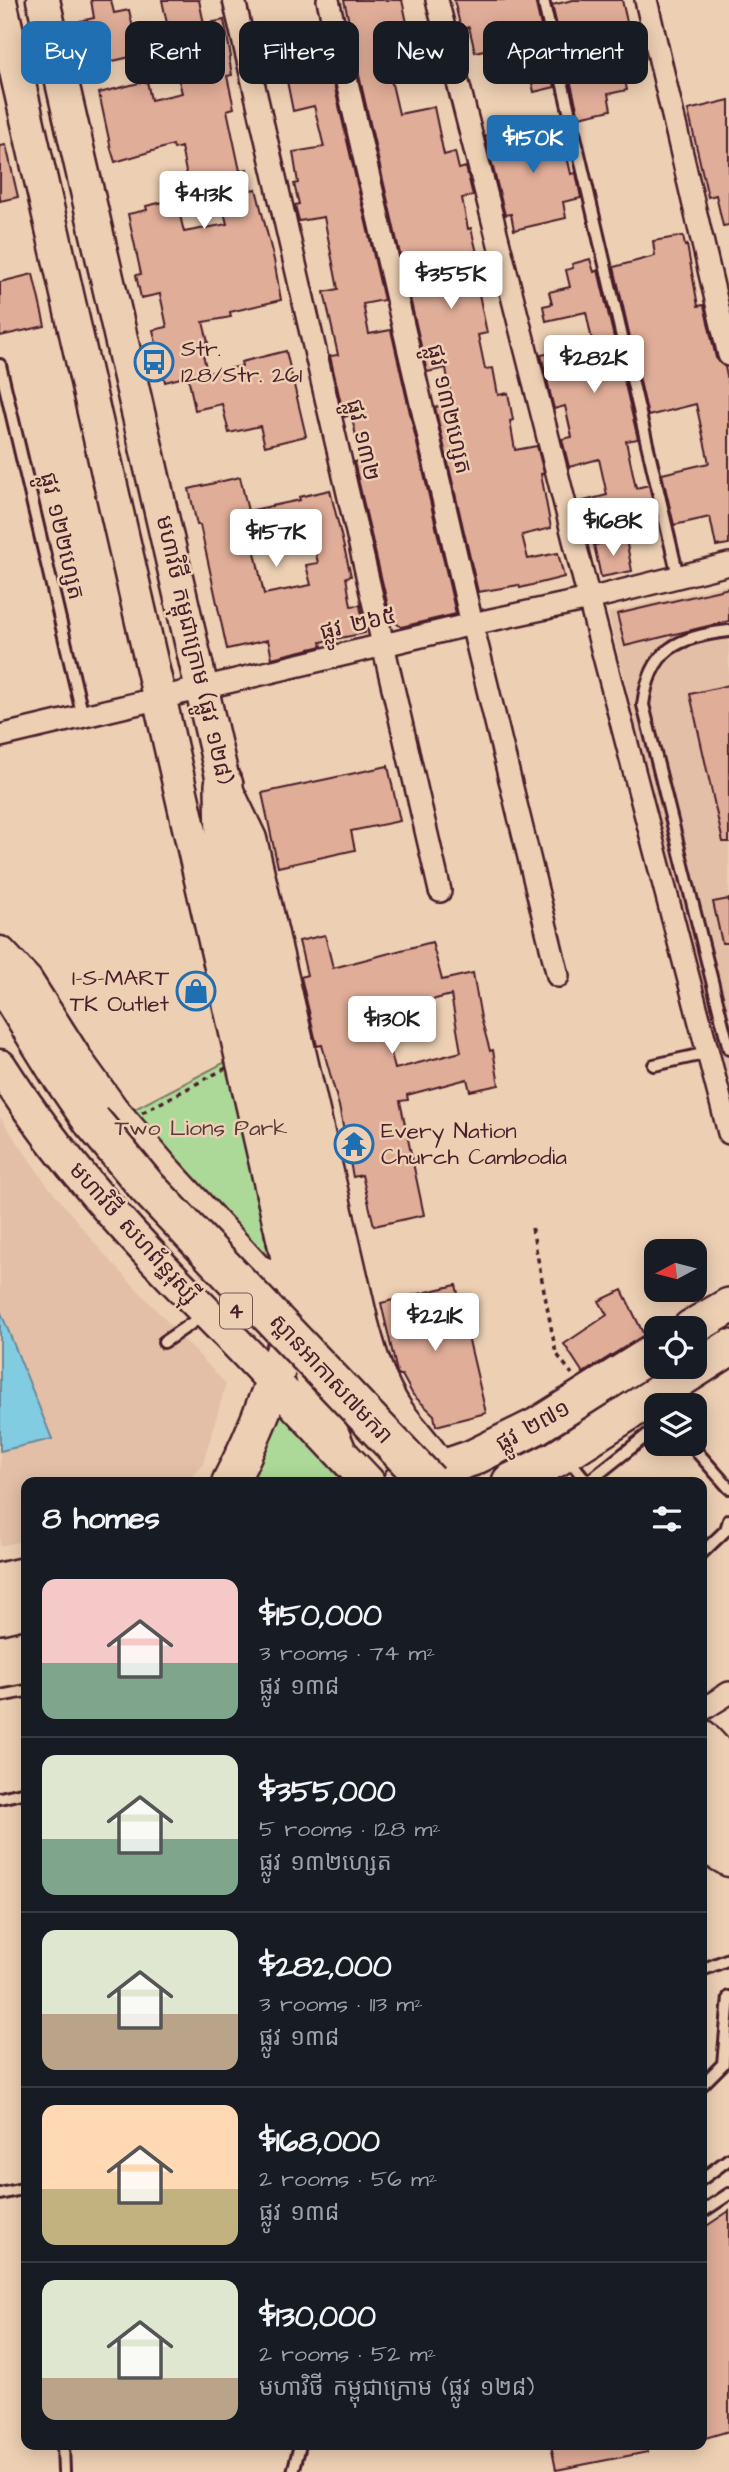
<!DOCTYPE html>
<html lang="en">
<head>
<meta charset="utf-8">
<style>
	:root { --surface:#171b24; --page:#20242c; --text:#f1f3f6; --muted:#9ea1a6; --line:#363941; --accent:#1f6fb2 }
	body { margin:0; font-family:"Architects Daughter","Noto Sans Khmer",sans-serif; background:var(--page); color:var(--text); height:100vh; display:flex; flex-direction:column; font-size:26px; white-space:nowrap }
	* { box-sizing:border-box; margin:0 }
	p { font-size:23px; color:var(--muted) }
	.icon { flex:none; width:38px; height:38px; fill:none; stroke:currentColor; stroke-width:2; stroke-linecap:round; stroke-linejoin:round }
	.map { position:relative; flex:1; overflow:hidden }
	.side { position:absolute; left:21px; top:1477px; width:686px; height:973px; display:flex; flex-direction:column; background:var(--surface); border-radius:14px; box-shadow:0 4px 18px #0003 }
	.side>* { flex:none }
	.guide { position:absolute; left:21px; top:21px; width:688px; height:63px; display:flex; gap:14px }
	.needle { width:46px; rotate:263deg }
	.controls { position:absolute; left:644px; top:1239px; display:grid; gap:14px }
	.controls a { display:grid; place-items:center; width:63px; height:63px; border-radius:14px; background:var(--surface); box-shadow:0 4px 18px #0003; font-size:35px }
	.price { position:absolute; translate:-50% -60px; padding:0 16px; border-radius:7px; background:#fff; color:#222; font-size:23px; line-height:46px; filter:drop-shadow(0 2px 4px #0008) }
	.price::after { content:''; position:absolute; left:50%; top:42px; width:21px; height:16px; margin-left:-10px; background:inherit; clip-path:polygon(0 0,100% 0,50% 100%) }
	.price.active { background:var(--accent); color:#fff }
	ul { padding:0; list-style:none }
	li { display:flex; align-items:center; gap:21px; height:175px; padding:0 21px }
	li+li { border-top:2px solid var(--line) }
	li span { display:grid; place-items:center; flex:none; width:196px; height:140px; border-radius:14px; color:#555 }
	li>.icon { margin-inline-start:auto }
	span .icon { width:84px; height:84px; fill:#fffc; stroke-width:1 }
	li b { font-size:30px }
	h2 { display:flex; justify-content:space-between; align-items:center; height:84px; padding:0 21px; font-size:30px }
	.tag { padding:0 24px; border-radius:14px; background:var(--surface); box-shadow:0 4px 18px #0003; font-size:24px; line-height:63px }
	.tag.active { background:var(--accent); color:#fff }
	.map>svg:first-child { display:block }
</style>
</head>
<body>
<div class="map">
<svg width="729" height="2472" viewBox="0 0 729 2472">
	<rect width="100%" height="100%" fill="#edd0b4"/>
	<filter id="ink" filterUnits="userSpaceOnUse"><feTurbulence type="fractalNoise" baseFrequency=".0143" numOctaves="2"/><feDisplacementMap in="SourceGraphic" scale="14" xChannelSelector="R" yChannelSelector="G"/><feConvolveMatrix kernelMatrix="1 2 1 2 8 2 1 2 1" color-interpolation-filters="sRGB"/></filter>
	<g filter="url(#ink)">
		<path fill="#e3bfa7" d="M729,584v513l-121,-484z
			M0,1117l45,65 59,72 122,130 -23,80 -18,18h-159v58l-26,6z"/>
		<path fill="#acd998" stroke="#7b7c62" stroke-width="2" d="M233,1058l41,208 -147,-153z
			M280,1413l64,69h-94z"/>
		<path fill="#81cce1" stroke="#6b8798" stroke-width="2" d="M0,1310l52,129 -52,12z"/>
		<path fill="#e0ad98" stroke="#4a1f2b" stroke-width="2" fill-rule="evenodd" d="M91,0h20l3,13 15,-3 10,45 -48,11 -11,-45 14,-3z
			M162,0h37l5,24 20,-4 7,37 -2,1 3,17 -5,1 7,32 -7,2 13,61 7,-2 4,21 5,-1 18,71 7,40 -51,12 1,5 -28,5 5,20 -7,2 6,29 35,-7 -1,-4 45,-11 20,85 -41,10 -5,-20 -31,7 -7,-29 -27,6 -7,-34 -23,6 -12,-52 14,-3 -7,-33 -19,4 -5,-23 5,-1 -13,-60 19,-4 -1,-4 30,-7 8,33 43,-8 -7,-28 -28,6 -11,-55 -7,2 -1,-4 -58,17 -4,-13 -12,-56 48,-12 4,19 31,-7 -5,-20 7,-2 -6,-26 -6,2z
			M344,0h58l9,41 12,-2 4,24 -38,8 10,43 35,-7 10,48 11,-3 4,17 7,-2 7,29 -11,2 6,31 3,-1 7,29 2,-1 7,36 -8,2 8,39 -9,2 7,34 8,-1 5,27 10,-2 5,27 -3,1 5,29 22,-4 7,27 -3,1 10,54 -29,7 6,24 30,-6 6,24 -44,11 -1,-3 -41,7 -43,-185 17,-3 -6,-36 -19,4 -71,-310 2,-1z
			M454,0h81l20,87 -21,5 -8,-36h-4l-3,-14 -44,10 -6,-25 -8,2z
			M573,0h49l11,48 -14,3 8,39 -19,4 3,16 -32,7 -27,-112z
			M330,67l54,233 -21,4 6,30 22,-4 65,284 -55,13 -10,-8 -37,-157 8,-2 -11,-45 -7,2 -14,-61 8,-1 -14,-63 14,-3 -14,-72 -25,4 -4,-16 4,-1 -5,-20 4,-1 -5,-31 31,-5 -10,-41 -21,5 -6,-30 27,-6v-4z
			M729,100v125l-6,1 -7,-31 -8,2 -20,-87z
			M530,126l2,6 28,-6 11,48 5,-1 5,25 -18,4 3,16 -52,12 -3,-16 -6,1 -20,-79z
			M6,145l12,52 -18,4v-55z
			M683,236l2,10 2,-1 11,61 6,-1 12,53 9,9 4,18v159l-13,2 -6,-29 -36,8 -12,-51 47,-11 -13,-59 -48,12 -34,-149 41,-11 -2,-15z
			M590,259l4,13 4,-2 40,169 -12,2 10,47 13,-3 4,18 -69,17 -4,-18 27,-7 -8,-36 -30,8 -7,-28 10,-2 -7,-31 -11,3 -13,-54 52,-10 -7,-33 -40,9 -3,-15 9,-2 -3,-12 21,-5 -4,-17 7,-2 -1,-4z
			M33,274l12,52 -45,10v-54z
			M240,477l8,34 52,-11 -1,-3 31,-7 21,86 -5,1 5,29 9,-1 5,28 -44,9 1,4 -50,12 -4,-18 -41,9 -27,-124h-3l-8,-36zM307,517l11,46 -12,2 5,20 -47,9 -14,-65z
			M626,539l6,32 -31,6 -7,-32z
			M729,588v33l-104,25 -8,-32z
			M729,685v157h-6l-33,-148z
			M388,766l12,55 -49,10 4,19 -77,17 -16,-74z
			M729,899v44h-7l-9,-41z
			M325,935l8,33 99,-26 10,38 31,-7 8,45 9,33 3,-1 6,35 -29,6 -3,-12 -60,16 1,5 -8,1 24,114 -50,11 -12,-51 -9,2 -14,-71 -17,-61 -5,1 -16,-69 6,-2 -8,-34zM451,995l10,57 -66,17 -8,-32 19,-5 -6,-24z
			M456,1285l30,128 -50,13 -2,-11 -21,-20 -11,-20h-4l-1,-3 -16,-69z
			M622,1290l22,45 -61,38 -19,-29 43,-29 -8,-14z
			M729,2211v220l-27,8v-210z
			M551,2445h97v7l-92,18z"/>
		<g fill="none" stroke-linecap="round" stroke-linejoin="round">
			<defs>
				<path id="service" d="M543,0l135,576
					M0,365l83,352
					M729,631c-52,6 -79,18 -86,74l86,344
					M654,1065l54,-12
					M164,1342l41,-28
					M690,1444l39,44
					M567,1457l20,25
					M588,1482l68,-54
					M702,1553l24,-23 3,-10
					M0,1696l26,-5
					M0,1798l26,-6
					M702,1970l27,-11
					M702,2085l21,-21 6,-67
					M702,2179l27,-20
					M0,2194l26,-6
					M702,2212l27,-18
					M63,2445l1,27
					M293,2472l7,-27"/>
				<path id="minor" d="M234,0l206,891
					M328,0l144,624 86,352
					M437,0l152,599 140,534
					M646,0l83,355
					M0,736l472,-112 117,-25 140,-35
					M702,1710l27,-17"/>
				<path id="secondary" d="M43,0l181,785 26,54 112,485c8,30 17,60 34,86 14,21 44,48 48,72
					M0,1l288,1259 18,93 13,49 21,50
					M0,953l26,28 52,82 34,47 50,58 94,102c17,9 25,8 32,-10
					M0,1066c58,91 131,171 207,247 55,55 108,113 161,169
					M702,1736l27,29
					M702,1838l13,14 14,8"/>
				<path id="primary" d="M691,1328l38,-22
					M230,1482c29,-55 48,-112 67,-171
					M401,1482l71,-24 65,-32 119,-75
					M510,1482l46,-23 173,-111
					M0,1581l26,-6
					M0,1616l26,-6"/>
				<path id="trunk" d="M224,785l1,60 110,485 20,49 23,42
					M0,978l57,92 35,51
					M702,1769l27,29
					M702,1804l27,30"/>
			</defs>
			<use href="#service" stroke="#4a1f2b" stroke-width="16"/>
			<use href="#minor" stroke="#4a1f2b" stroke-width="26"/>
			<use href="#secondary" stroke="#4a1f2b" stroke-width="37"/>
			<use href="#primary" stroke="#4a1f2b" stroke-width="40"/>
			<use href="#trunk" stroke="#4a1f2b" stroke-width="42"/>
			<path stroke="#4a1f2b" stroke-width="3.5" stroke-dasharray="5 5" stroke-linecap="butt" d="M228,1067l42,191 -2,6 -80,-86 -54,-61z
				M532,1228l24,125 16,21"/>
			<use href="#service" stroke="#edd0b4" stroke-width="10"/>
			<use href="#minor" stroke="#edd0b4" stroke-width="21"/>
			<use href="#secondary" stroke="#edd0b4" stroke-width="32"/>
			<use href="#primary" stroke="#edd0b4" stroke-width="35"/>
			<use href="#trunk" stroke="#edd0b4" stroke-width="37"/>
			<defs>
				<path id="trunk-bridge" d="M92,1121l55,66 282,295"/>
			</defs>
			<use href="#trunk-bridge" stroke="#4a1f2b" stroke-width="42" stroke-linecap="butt"/>
			<use href="#trunk-bridge" stroke="#edd0b4" stroke-width="37"/>
		</g>
	</g>
	<defs>
		<symbol id="bus-ring" viewBox="-11 -11 22 22"><circle r="9.5" fill="#edd0b4" stroke="#1f6fb2" stroke-width="1.5"/><path d="M-5-6H5V4H4V6H2V4H-2V6H-4V4H-5ZM-3.5-4V0h7V-4ZM-3.5 1.2v1.5H-2V1.2ZM2 1.2v1.5H3.5V1.2Z" fill="#1f6fb2"/></symbol>
		<symbol id="shop-ring" viewBox="-11 -11 22 22"><circle r="9.5" fill="#edd0b4" stroke="#1f6fb2" stroke-width="1.5"/><path d="M-5-2.5h2.3a2.7 3.5 0 0 1 5.4 0H5L5.5 6h-11ZM-1.5-2.5h3a1.5 2.3 0 0 0-3 0Z" fill="#1f6fb2"/></symbol>
		<symbol id="temple-ring" viewBox="-11 -11 22 22"><circle r="9.5" fill="#edd0b4" stroke="#1f6fb2" stroke-width="1.5"/><path d="M0-6L5-2H3V0L6.5 2.5H4V6H1.5V3h-3V6H-4V2.5H-6.5L-3 0V-2H-5Z" fill="#1f6fb2"/></symbol>
	</defs>
	<g fill-rule="evenodd">
		<use href="#bus-ring" x="132" y="340" width="44" height="44"/>
		<use href="#shop-ring" x="174" y="969" width="44" height="44"/>
		<use href="#temple-ring" x="332" y="1122" width="44" height="44"/>
	</g>
	<g text-anchor="middle" dominant-baseline="central" stroke-width="5" stroke-linejoin="round" paint-order="stroke">
		<rect fill="#edd0b4" stroke="#7b5454" stroke-width="2" x="220" y="1293.5" width="32" height="35" rx="5"/>
		<g font-size="21" font-weight="bold" fill="#4a1f2b">
			<text x="236" y="1311">4</text>
		</g>
		<g font-size="23" fill="#4a1f2b" stroke="#edd0b4" text-anchor="start">
			<text x="181" y="349">Str.<tspan x="181" dy="26">128/Str. 261</tspan></text>
			<text x="169" y="978" text-anchor="end">I-S-MART<tspan x="169" dy="26">TK Outlet</tspan></text>
			<text x="381" y="1131">Every Nation<tspan x="381" dy="26">Church Cambodia</tspan></text>
		</g>
		<g font-size="23" fill="#4a1f2b" stroke="#edd0b4">
			<text transform="translate(449 409) rotate(77)">ផ្លូវ ១៣២ហ្សេត</text>
			<text transform="translate(363 440) rotate(77)">ផ្លូវ ១៣២</text>
			<text transform="translate(62 536) rotate(77)">ផ្លូវ ១២២ហ្សេត</text>
			<text transform="translate(358 624) rotate(-13)">ផ្លូវ ២៦៥</text>
			<text transform="translate(194 650) rotate(77)">មហាវិថី កម្ពុជាក្រោម (ផ្លូវ ១២៨)</text>
			<text transform="translate(134 1233) rotate(48)">មហាវិថី សហព័ន្ធរុស្ស៊ី</text>
			<text transform="translate(331 1379) rotate(47)">ស្ពានអាកាស៧មករា</text>
			<text transform="translate(533 1426) rotate(-29)">ផ្លូវ ២៧១</text>
		</g>
		<g font-size="23" fill="#593b3b" stroke="#edd0b4">
			<text x="201" y="1128">Two Lions Park</text>
		</g>
	</g>
</svg>
<div class="controls">
<a><svg class="needle" viewBox="-14 -14 28 28"><path d="M0-13l5 13h-10z" fill="#e53935"/><path d="M0 13l5-13h-10z" fill="#9ea1a6"/></svg></a>
<a><svg class="icon" aria-label="locate" viewBox="0 0 24 24"><circle cx="12" cy="12" r="6"/><path d="M12 2v4M12 18v4M2 12h4M18 12h4"/></svg></a>
<a><svg class="icon" aria-label="layers" viewBox="0 0 24 24"><path d="M12 4l9 5-9 5-9-5zM3 14l9 5 9-5"/></svg></a>
</div>
<b class="price active" style="left:533px;top:175px">$150K</b>
<b class="price" style="left:204px;top:231px">$413K</b>
<b class="price" style="left:451px;top:311px">$355K</b>
<b class="price" style="left:594px;top:395px">$282K</b>
<b class="price" style="left:613px;top:558px">$168K</b>
<b class="price" style="left:276px;top:569px">$157K</b>
<b class="price" style="left:392px;top:1056px">$130K</b>
<b class="price" style="left:435px;top:1353px">$221K</b>
<div class="guide">
<a class="tag active">Buy</a>
<a class="tag">Rent</a>
<a class="tag">Filters</a>
<a class="tag">New</a>
<a class="tag">Apartment</a>
</div>
<section class="side">
<h2>8 homes<svg class="icon" aria-label="filters" viewBox="0 0 24 24"><path d="M4 7h16M4 17h16"/><circle cx="9" cy="7" r="2"/><circle cx="15" cy="17" r="2"/></svg></h2>
<ul>
<li><span style="background:linear-gradient(#f6c9c9 60%,#7fa58c 0)"><svg class="icon" aria-label="home" viewBox="0 0 24 24"><path d="M3 11l9-7 9 7M6 9v11h12V9"/></svg></span><div><b>$150,000</b><p>3 rooms · 74 m²</p><p>ផ្លូវ ១៣៨</p></div></li>
<li><span style="background:linear-gradient(#dfe7d0 60%,#7fa58c 0)"><svg class="icon" aria-label="home" viewBox="0 0 24 24"><path d="M3 11l9-7 9 7M6 9v11h12V9"/></svg></span><div><b>$355,000</b><p>5 rooms · 128 m²</p><p>ផ្លូវ ១៣២ហ្សេត</p></div></li>
<li><span style="background:linear-gradient(#dfe7d0 60%,#b9a48a 0)"><svg class="icon" aria-label="home" viewBox="0 0 24 24"><path d="M3 11l9-7 9 7M6 9v11h12V9"/></svg></span><div><b>$282,000</b><p>3 rooms · 113 m²</p><p>ផ្លូវ ១៣៨</p></div></li>
<li><span style="background:linear-gradient(#ffd9b3 60%,#c2b280 0)"><svg class="icon" aria-label="home" viewBox="0 0 24 24"><path d="M3 11l9-7 9 7M6 9v11h12V9"/></svg></span><div><b>$168,000</b><p>2 rooms · 56 m²</p><p>ផ្លូវ ១៣៨</p></div></li>
<li><span style="background:linear-gradient(#dfe7d0 70%,#b9a48a 0)"><svg class="icon" aria-label="home" viewBox="0 0 24 24"><path d="M3 11l9-7 9 7M6 9v11h12V9"/></svg></span><div><b>$130,000</b><p>2 rooms · 52 m²</p><p>មហាវិថី កម្ពុជាក្រោម (ផ្លូវ ១២៨)</p></div></li>
</ul>
</section>
</div>
</body>
</html>
